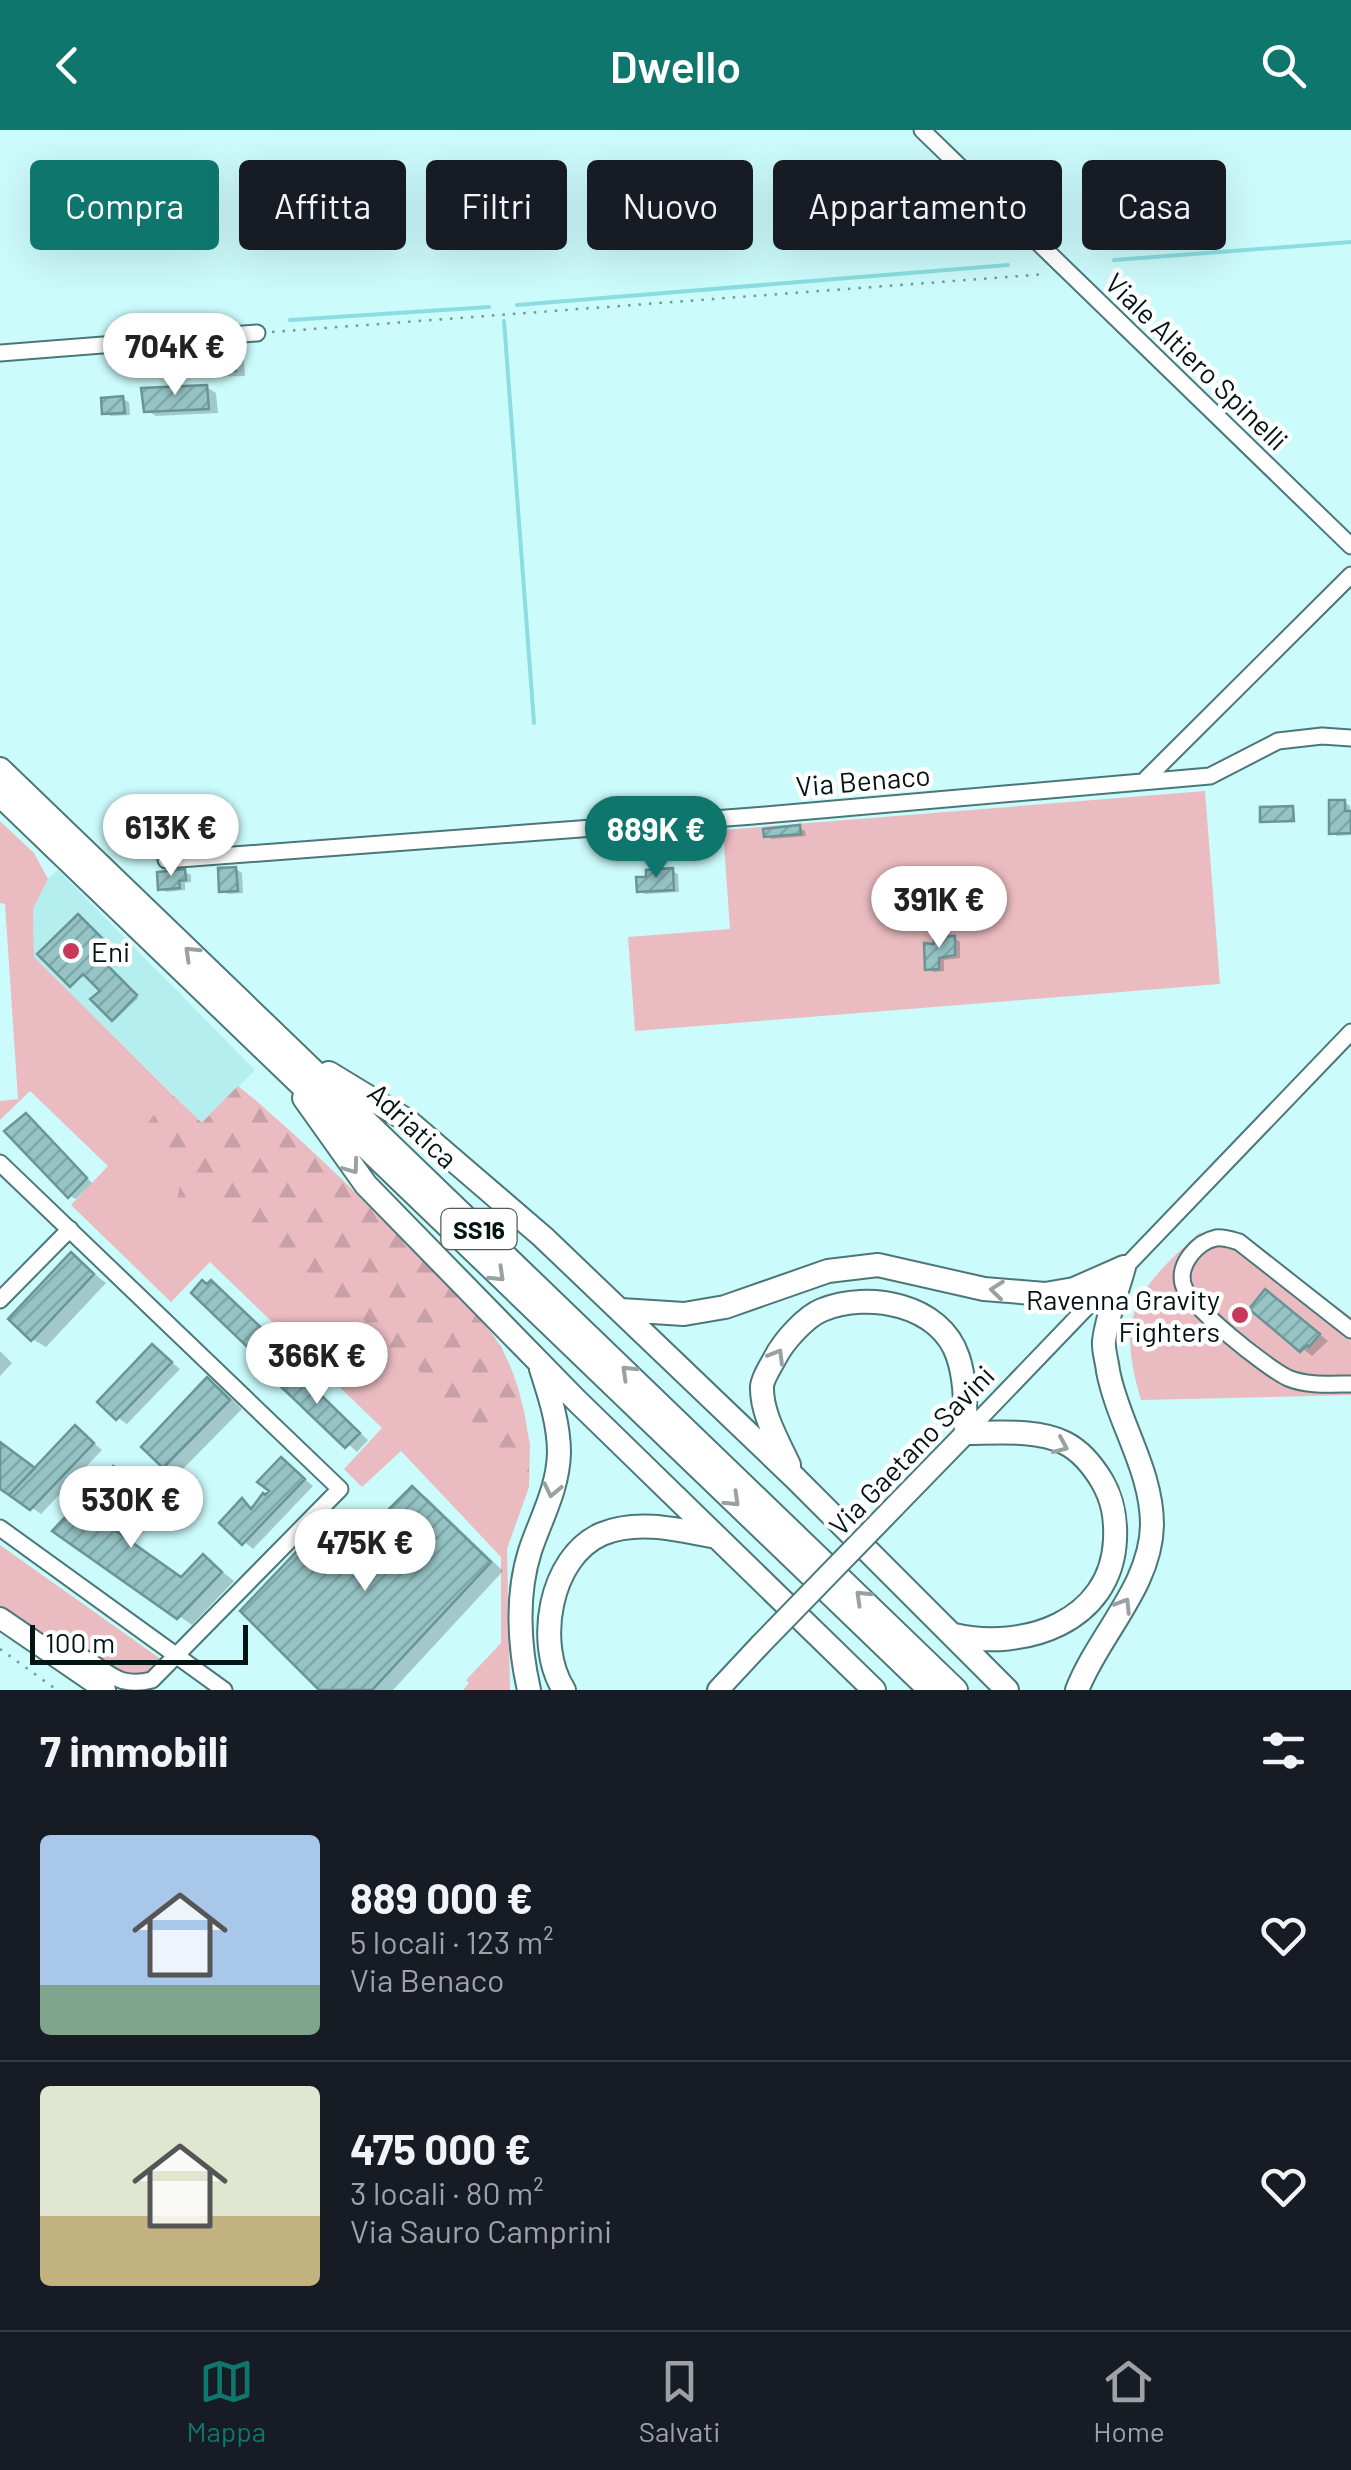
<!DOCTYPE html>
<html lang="it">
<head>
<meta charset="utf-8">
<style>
	:root { --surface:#171b24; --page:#242831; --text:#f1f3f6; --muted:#9ea1a6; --line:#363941; --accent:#0f766e }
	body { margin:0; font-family:Barlow,sans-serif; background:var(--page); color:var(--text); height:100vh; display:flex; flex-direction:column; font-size:38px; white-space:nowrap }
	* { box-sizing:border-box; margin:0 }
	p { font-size:32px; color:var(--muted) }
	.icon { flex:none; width:55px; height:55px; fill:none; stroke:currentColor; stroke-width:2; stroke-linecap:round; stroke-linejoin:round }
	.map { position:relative; height:1560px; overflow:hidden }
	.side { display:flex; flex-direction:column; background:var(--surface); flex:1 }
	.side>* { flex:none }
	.banner { position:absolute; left:30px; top:30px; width:1292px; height:90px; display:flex; gap:20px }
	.scale { position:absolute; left:30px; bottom:25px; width:218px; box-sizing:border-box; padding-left:10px; border:5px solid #031415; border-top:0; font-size:28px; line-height:35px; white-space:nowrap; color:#031415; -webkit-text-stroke:8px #fff; paint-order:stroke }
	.price { position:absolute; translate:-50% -85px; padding:0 22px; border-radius:35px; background:#fff; color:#222; font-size:32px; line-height:65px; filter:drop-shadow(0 2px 5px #0008) }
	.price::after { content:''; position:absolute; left:50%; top:60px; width:30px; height:22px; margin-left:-15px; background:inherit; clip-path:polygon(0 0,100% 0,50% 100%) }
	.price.selected { background:var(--accent); color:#fff }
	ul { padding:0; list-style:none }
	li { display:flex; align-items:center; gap:30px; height:250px; padding:0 40px }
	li+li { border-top:2px solid var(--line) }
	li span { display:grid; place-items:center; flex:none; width:280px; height:200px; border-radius:10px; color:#555 }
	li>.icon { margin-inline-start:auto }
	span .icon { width:120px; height:120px; fill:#fffc; stroke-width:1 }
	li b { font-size:42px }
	h2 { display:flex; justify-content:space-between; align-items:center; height:120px; padding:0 40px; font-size:42px }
	.chip { padding:0 35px; border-radius:10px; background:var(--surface); box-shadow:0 10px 40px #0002; font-size:35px; line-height:90px }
	.chip.selected { background:var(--accent); color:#fff }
	header { display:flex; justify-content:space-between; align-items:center; height:130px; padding:0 40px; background:var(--accent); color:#fff; font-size:45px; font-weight:600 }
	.tab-bar { display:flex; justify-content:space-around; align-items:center; height:140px; border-top:2px solid var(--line); background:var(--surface); font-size:28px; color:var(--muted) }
	.tab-bar a { display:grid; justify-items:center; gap:5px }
	.tab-bar .selected { color:var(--accent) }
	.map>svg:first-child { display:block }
</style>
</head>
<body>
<header><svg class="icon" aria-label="back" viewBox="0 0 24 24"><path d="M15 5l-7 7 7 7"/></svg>Dwello<svg class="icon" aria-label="search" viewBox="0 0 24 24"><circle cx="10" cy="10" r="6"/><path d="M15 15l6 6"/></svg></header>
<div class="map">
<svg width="1351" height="1560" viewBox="0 0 1351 1560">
	<defs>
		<pattern id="forest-firs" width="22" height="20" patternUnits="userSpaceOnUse" patternTransform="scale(2.5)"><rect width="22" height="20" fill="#eabcc1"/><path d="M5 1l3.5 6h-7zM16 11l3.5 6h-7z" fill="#c7a1a5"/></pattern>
		<pattern id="building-hatch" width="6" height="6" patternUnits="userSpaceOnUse" patternTransform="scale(2.5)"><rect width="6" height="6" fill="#96c3c4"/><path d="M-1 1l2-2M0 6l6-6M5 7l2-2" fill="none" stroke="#80a7a8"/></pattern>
	</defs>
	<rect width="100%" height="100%" fill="#ccfbfc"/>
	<path fill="#b5eeef" d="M58,740l197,200 -53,53 -168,-166 -1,-48 15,-30z"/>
	<path fill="#eabcc1" d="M1205,661l15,193 -585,47 -7,-94 102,-8 -7,-99z
		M0,691l34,32 14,26 -15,30 1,48 167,166 37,-37 22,18 147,140 76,78 19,26 22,63 6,34 -1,42 -22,62 3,141h-47l6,-7 -3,-3 35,-37v-86l-100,-106 -39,36 -18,-18 38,-41 -172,-166 -39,40 -100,-97 37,-39 -78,-75 -30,29v-19l18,-2 -13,-195 -5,-1z
		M1234,1102l117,85v78l-210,5c-26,-87 -4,-110 58,-167z
		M0,1415l162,115 -17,17c-50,0 -106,-42 -145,-71z"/>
	<path fill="url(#forest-firs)" d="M238,956c67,55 130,118 190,180 25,25 54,49 72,80 25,42 30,94 29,141l-59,-67 -36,-28 -28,-40 -24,-5 -20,-30 -15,3 -37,-33 -30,-16 -73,-69 -18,9 -12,-10 3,-17 -6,-24 -24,-2 -9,-27c12,-13 18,-27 33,-35l28,27z"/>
	<path fill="#0003" d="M235,224l9,6 1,16 -50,1 -10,-6z
		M206,257l10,6 2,20 -62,3 -10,-6z
		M123,269l6,3 1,13 -19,1 -6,-3z
		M1344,672l6,4 1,29 -14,1 -6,-4z
		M799,698l6,3 1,5 -34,3 -6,-3z
		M692,703l7,3 1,22 -26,1 -6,-3z
		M236,739l6,4 1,20 -15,1 -6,-3z
		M672,741l6,3 1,18 -34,2 -6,-3z
		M185,742l6,3v7l-6,1v7l-18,2 -7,-3z
		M81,788l28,29 -11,11 40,40 -23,22 -12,-29 -17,-17 -14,11z
		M954,808l6,4v16l-16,2v11l-10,1 -6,-3 8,-23z
		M26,986l66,67 -16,16 -6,-3z
		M72,1126l34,27 -60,64 -14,-8z
		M211,1153l69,62 -5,6 4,4 -7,9 -9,-6 -55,-72z
		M1275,1168l53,43 -16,15 -60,-47z
		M153,1217l27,22 -53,55 -9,-6z
		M0,1221l12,12 -12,13z
		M290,1238l78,72 -11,12 -79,-71z
		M208,1251l13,7 21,21 -64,65 -14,-8z
		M76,1298l26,22 -61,64 -41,-28v-43l36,27z
		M282,1330l31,26 -60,63 -31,-26 21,-22 11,8 19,-19z
		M113,1340l31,23 -33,35 72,51 21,-22 30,24 -42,44 -136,-95z
		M412,1359l14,8 77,74 -110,119h-70l11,-174 29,23z"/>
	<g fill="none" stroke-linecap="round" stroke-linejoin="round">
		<path stroke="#8adee1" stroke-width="4" d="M1114,130l237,-18
			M517,175l491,-40
			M290,190l199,-13
			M504,191l30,402"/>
	</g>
	<path fill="url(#building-hatch)" stroke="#699596" stroke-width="2.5" d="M235,221l1,20 -25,2v-4l-28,3 -2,-17z
		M207,255l2,24 -65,3 -3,-24z
		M123,266l2,17 -23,1 -1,-16z
		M1329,670h16v11h6v22l-22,1z
		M1293,676l1,15 -34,1v-15z
		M800,695l1,9 -37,3 -1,-8z
		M683,698l2,28 -20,1 -2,-27z
		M693,700l2,25 -10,1 -2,-25z
		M236,737l2,24 -19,1 -1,-24z
		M673,738l1,22 -37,2 -1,-15h10v-7z
		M185,739l1,11 -7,1 1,7 -22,2 -1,-18z
		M78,784l31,31 -11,11 39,39 -25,26 -22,-22 10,-8 -17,-17 -13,13 -33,-33z
		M934,806h21v19l-16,3v11l-14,1 -1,-27 10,1z
		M26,983l61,65 -19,20 -64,-67z
		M71,1122l23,22 -63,67 -23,-22z
		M202,1150l5,4 4,-4 61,58 -6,6 5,5 -10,11 -70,-67z
		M1265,1159l55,45 -11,13 -2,-2 -7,7 -51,-43z
		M152,1214l20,18 -56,58 -19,-18z
		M290,1235l70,68 -15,15 -70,-67z
		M207,1247l23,23 -67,68 -22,-21z
		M75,1295l19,18 -64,67 -21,-15z
		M0,1312l35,26 -26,27 -9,-6z
		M281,1327l24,22 -63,66 -23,-22 23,-25 9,11 12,-16 2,2 4,-4 -12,-9z
		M113,1336l19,18 -33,35 82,58 22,-23 19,18 -45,47 -125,-88z
		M412,1356l79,76 -119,128h-53l-79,-79 94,-99 26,26z"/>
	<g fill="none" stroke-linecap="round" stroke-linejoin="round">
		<defs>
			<path id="minor" d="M922,0l429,416
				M0,223l257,-20
				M1146,649l205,-204
				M166,730l587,-44 457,-40 68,-35 44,-5 29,2
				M0,1033l340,326 -188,191c-39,10 -45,-14 -77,-26 -7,-2 -18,-2 -26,-3
				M0,1170l70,-71
				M1351,1200l-112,-88c-7,-2 -15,-5 -23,-4 -19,4 -38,26 -33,46 5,22 84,84 105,94 18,8 44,6 63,6
				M966,1303l385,-401
				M0,1398l224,162"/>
			<path id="major" d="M894,1377l72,-74
				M0,1488l105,72
				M718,1560l42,-45"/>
			<path id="highway" d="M0,639l956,921
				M0,665l930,895
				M329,943l79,48 135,116 252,241 212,212
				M304,968l62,87 210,215 298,290
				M621,1180l63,4 41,-7 103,-36 50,-6 106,24 61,5 29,-5 50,-22
				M789,1335c-11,-24 -28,-52 -27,-79 1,-9 9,-20 13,-28 8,-16 30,-41 47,-48 46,-19 119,-6 136,47 8,24 7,51 8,76 30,0 71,-4 99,10 16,8 28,23 37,38 11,19 14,37 13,59 -4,82 -91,111 -161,95
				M529,1560c-10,-44 -13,-95 1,-139 11,-33 28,-62 29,-98 0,-29 -9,-56 -18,-84
				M564,1560c-29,-45 -15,-133 38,-156 36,-15 78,-4 114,3
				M1077,1560c22,-56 74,-104 75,-165 0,-55 -34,-102 -44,-154 -1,-10 -5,-21 -4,-30 3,-25 14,-51 20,-74"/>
		</defs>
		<use href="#minor" stroke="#4c7778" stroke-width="19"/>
		<use href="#major" stroke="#4c7778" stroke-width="24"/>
		<use href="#highway" stroke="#4c7778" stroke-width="26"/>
		<path stroke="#759798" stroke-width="2.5" stroke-dasharray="2.5 8" stroke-linecap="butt" d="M272,202l775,-58
			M0,1519l57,41"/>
		<use href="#minor" stroke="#fff" stroke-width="15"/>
		<use href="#major" stroke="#fff" stroke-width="20"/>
		<use href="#highway" stroke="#fff" stroke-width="22"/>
		<defs>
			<path id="major-bridge" d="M760,1515l134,-138"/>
		</defs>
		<use href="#major-bridge" stroke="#4c7778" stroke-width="24" stroke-linecap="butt"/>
		<use href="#major-bridge" stroke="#fff" stroke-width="20"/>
	</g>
	<defs><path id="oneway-chevron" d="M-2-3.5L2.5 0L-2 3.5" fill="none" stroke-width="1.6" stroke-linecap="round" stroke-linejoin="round" transform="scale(2.5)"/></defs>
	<g stroke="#9aa1a1">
		<use href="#oneway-chevron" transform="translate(191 823) rotate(-136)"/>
		<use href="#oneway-chevron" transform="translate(352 1037) rotate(54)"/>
		<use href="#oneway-chevron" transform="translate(498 1145) rotate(44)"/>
		<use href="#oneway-chevron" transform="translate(997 1160) rotate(-174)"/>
		<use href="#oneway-chevron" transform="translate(777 1226) rotate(-59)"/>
		<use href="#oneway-chevron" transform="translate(628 1242) rotate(-136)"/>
		<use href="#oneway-chevron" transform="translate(1061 1316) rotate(24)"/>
		<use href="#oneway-chevron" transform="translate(552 1360) rotate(102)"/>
		<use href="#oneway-chevron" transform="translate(733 1370) rotate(44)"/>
		<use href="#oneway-chevron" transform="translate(862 1467) rotate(-136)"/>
		<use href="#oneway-chevron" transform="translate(1124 1475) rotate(-58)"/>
	</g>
	<g fill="#c7385b" stroke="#fff" stroke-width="4">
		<circle cx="71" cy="821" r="10"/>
		<circle cx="1240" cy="1185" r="10"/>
	</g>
	<g text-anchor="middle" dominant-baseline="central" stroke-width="9" stroke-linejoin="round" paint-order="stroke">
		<rect fill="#fff" stroke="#4f5a5b" stroke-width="2.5" x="441.5" y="1079" width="75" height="40" rx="8"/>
		<g font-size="25" font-weight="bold" fill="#031415">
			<text x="479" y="1099">SS16</text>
		</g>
		<g font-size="28" fill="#031415" stroke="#fff">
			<text transform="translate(1197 231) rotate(44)">Viale Altiero Spinelli</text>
			<text transform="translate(863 650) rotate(-5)">Via Benaco</text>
			<text transform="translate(413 995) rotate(43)">Adriatica</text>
			<text transform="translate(911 1320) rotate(-46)">Via Gaetano Savini</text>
		</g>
		<g font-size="28" fill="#031415" stroke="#fff" text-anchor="start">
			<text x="91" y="821">Eni</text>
			<text x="1220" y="1169" text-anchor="end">Ravenna Gravity<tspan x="1220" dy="32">Fighters</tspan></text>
		</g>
	</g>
</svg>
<div class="scale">100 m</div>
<b class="price" style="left:175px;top:268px">704K €</b>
<b class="price" style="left:171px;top:749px">613K €</b>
<b class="price selected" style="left:656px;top:751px">889K €</b>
<b class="price" style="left:939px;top:821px">391K €</b>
<b class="price" style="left:317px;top:1277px">366K €</b>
<b class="price" style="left:131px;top:1421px">530K €</b>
<b class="price" style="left:365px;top:1464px">475K €</b>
<div class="banner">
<a class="chip selected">Compra</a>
<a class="chip">Affitta</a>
<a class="chip">Filtri</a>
<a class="chip">Nuovo</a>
<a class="chip">Appartamento</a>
<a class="chip">Casa</a>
</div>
</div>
<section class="side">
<h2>7 immobili<svg class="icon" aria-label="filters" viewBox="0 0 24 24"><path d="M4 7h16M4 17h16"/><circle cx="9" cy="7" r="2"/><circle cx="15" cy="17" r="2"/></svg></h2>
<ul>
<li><span style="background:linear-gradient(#a9c7e8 75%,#7fa58c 0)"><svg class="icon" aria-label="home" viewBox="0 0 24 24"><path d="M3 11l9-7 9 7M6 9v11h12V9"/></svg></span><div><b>889 000 €</b><p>5 locali · 123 m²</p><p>Via Benaco</p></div><svg class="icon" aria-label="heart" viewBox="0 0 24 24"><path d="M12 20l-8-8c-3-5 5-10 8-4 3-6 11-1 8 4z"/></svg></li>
<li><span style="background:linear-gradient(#dfe7d0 65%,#c2b280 0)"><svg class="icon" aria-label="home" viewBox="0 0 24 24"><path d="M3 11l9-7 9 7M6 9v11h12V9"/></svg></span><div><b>475 000 €</b><p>3 locali · 80 m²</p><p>Via Sauro Camprini</p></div><svg class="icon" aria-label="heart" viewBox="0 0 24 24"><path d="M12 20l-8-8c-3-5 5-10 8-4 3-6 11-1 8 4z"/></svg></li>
</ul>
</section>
<nav class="tab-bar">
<a class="selected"><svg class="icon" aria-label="map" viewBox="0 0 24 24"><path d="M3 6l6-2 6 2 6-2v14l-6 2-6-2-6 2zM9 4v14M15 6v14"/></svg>Mappa</a>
<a><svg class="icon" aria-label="saved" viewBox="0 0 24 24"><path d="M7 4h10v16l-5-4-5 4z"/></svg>Salvati</a>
<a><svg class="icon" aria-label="home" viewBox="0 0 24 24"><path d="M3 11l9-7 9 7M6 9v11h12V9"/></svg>Home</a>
</nav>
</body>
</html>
